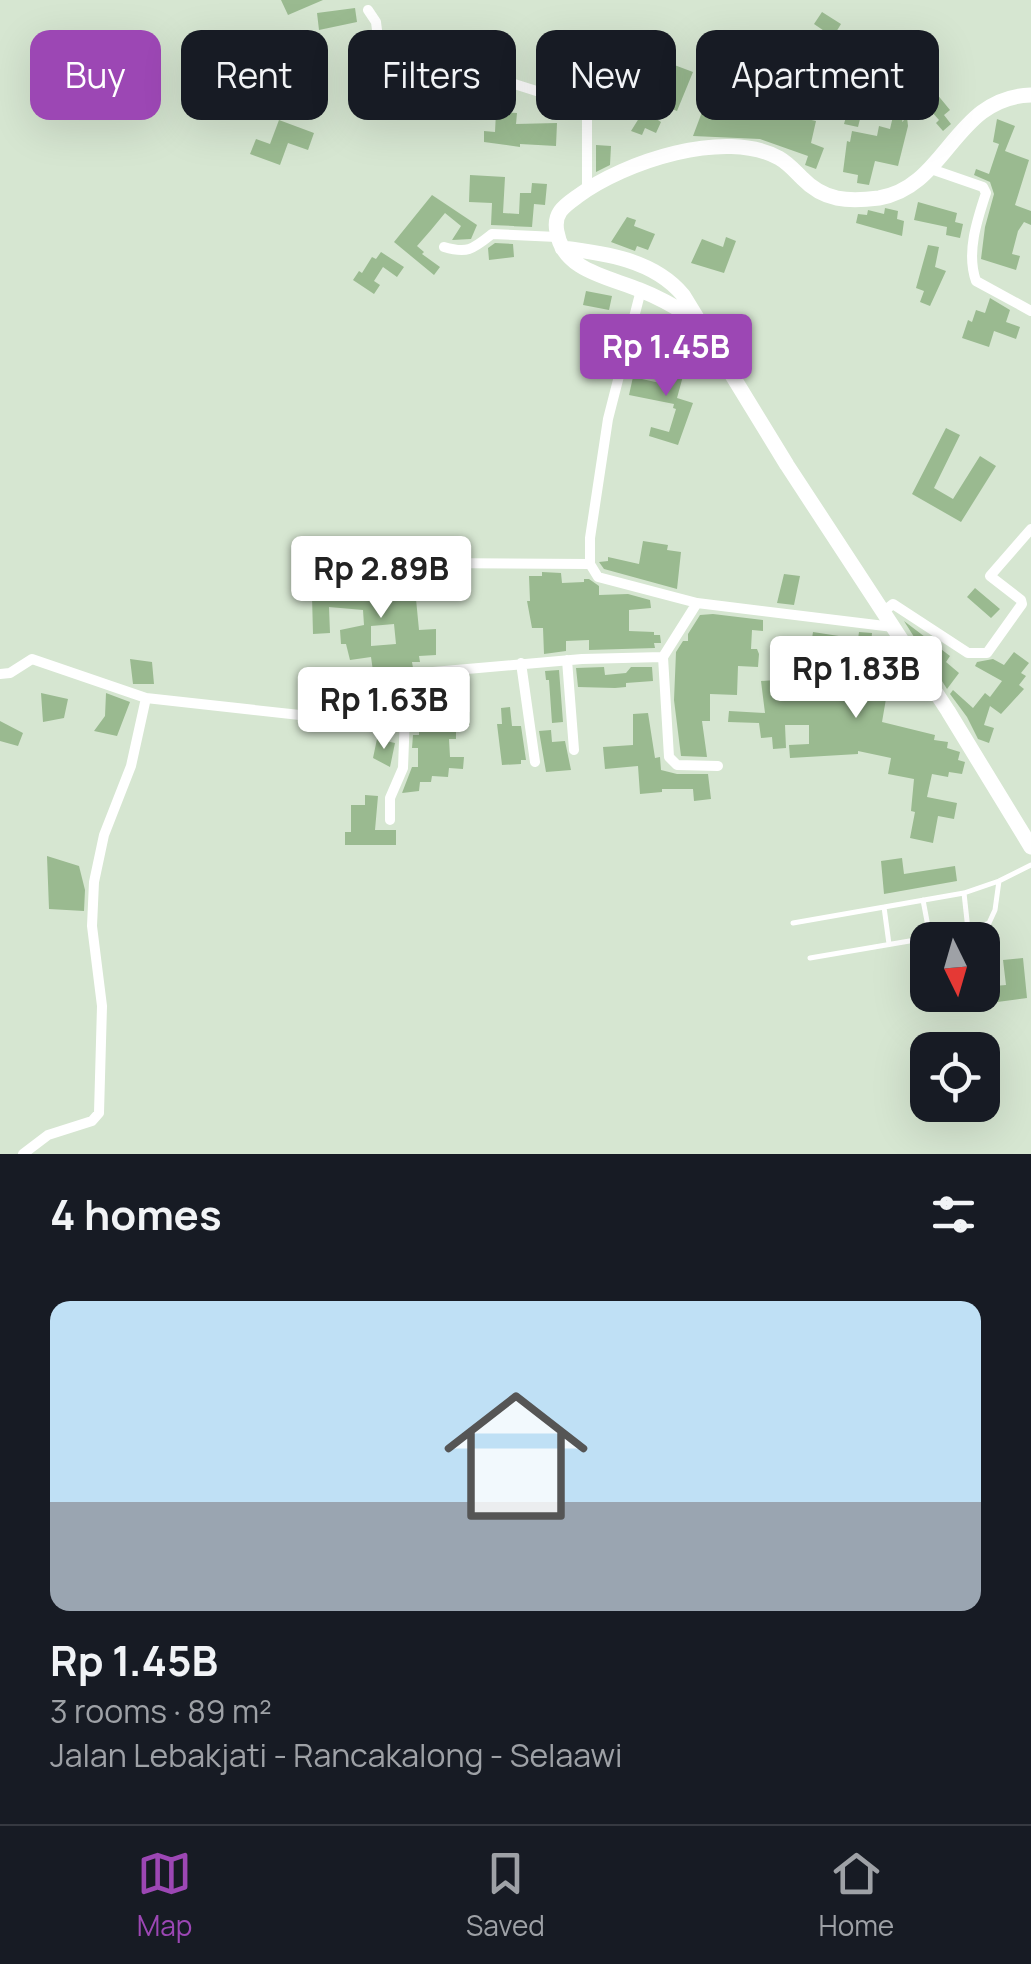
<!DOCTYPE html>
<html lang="en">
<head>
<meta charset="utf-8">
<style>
	:root { --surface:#171b24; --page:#20242c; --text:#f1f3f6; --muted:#9ea1a6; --line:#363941; --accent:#9c47b4 }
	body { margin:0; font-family:Manrope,sans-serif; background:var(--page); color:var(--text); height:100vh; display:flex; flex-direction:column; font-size:38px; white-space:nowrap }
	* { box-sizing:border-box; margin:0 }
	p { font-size:32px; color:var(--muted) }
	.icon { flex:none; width:55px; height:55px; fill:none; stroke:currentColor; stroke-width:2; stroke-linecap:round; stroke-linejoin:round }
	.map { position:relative; height:1154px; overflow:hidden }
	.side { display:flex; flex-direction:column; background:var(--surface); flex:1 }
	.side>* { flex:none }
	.banner { position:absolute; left:30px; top:30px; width:972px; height:90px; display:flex; gap:20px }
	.needle { width:65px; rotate:175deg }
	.fabs { position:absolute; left:910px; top:922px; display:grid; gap:20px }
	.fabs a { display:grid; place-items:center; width:90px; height:90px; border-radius:20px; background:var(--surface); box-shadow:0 10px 40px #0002; font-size:50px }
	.price { position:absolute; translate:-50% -85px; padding:0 22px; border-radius:10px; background:#fff; color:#222; font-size:32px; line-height:65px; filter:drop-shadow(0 2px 5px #0008) }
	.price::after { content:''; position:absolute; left:50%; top:60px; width:30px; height:22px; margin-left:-15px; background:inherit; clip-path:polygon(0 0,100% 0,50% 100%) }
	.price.selected { background:var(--accent); color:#fff }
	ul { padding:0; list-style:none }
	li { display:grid; align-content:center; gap:20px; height:530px; padding:0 50px }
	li+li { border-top:2px solid var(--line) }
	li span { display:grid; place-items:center; height:310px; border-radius:20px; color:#555 }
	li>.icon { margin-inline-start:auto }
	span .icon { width:180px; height:180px; fill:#fffc; stroke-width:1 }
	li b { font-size:42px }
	h2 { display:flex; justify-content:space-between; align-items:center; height:120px; padding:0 50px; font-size:42px }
	.pill { padding:0 35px; border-radius:20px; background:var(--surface); box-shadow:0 10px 40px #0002; font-size:35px; line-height:90px }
	.pill.selected { background:var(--accent); color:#fff }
	.dock { display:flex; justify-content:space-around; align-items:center; height:140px; border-top:2px solid var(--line); background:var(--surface); font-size:28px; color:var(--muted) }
	.dock a { display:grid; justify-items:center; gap:5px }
	.dock .selected { color:var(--accent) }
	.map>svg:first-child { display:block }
</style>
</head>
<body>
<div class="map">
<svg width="1031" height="1154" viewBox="0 0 1031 1154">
	<rect width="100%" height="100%" fill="#d6e6d1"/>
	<path fill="#9aba90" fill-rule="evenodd" d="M281,0h42l-35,15z
		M355,8l2,14 -38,8 -2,-17z
		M822,12l19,12 -8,13 -19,-13z
		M794,43l21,10 -4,9 -5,-3 -15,31 21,5 -5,24 9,2 -5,22 13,5 -8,21 -11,-4 3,-9 -48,-17 -67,-3 24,-64 -6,-3 5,-11 19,7 3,-6 12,5 -2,5 21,7 12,-25 8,4z
		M669,63l24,9 -16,39 -18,-7 5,-11 4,1 8,-19 -10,-4z
		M469,81l22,5 2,26 -18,3z
		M829,89l36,10 -7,28 -14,-3 5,-18 -23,-5z
		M936,93l14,17 -6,5 7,9 -8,7 -7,-8 3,-3 -15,-17z
		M890,99l16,4 -4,19 5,-5 1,9 -10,40 -23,-5 -6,24 -12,-2 1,-8 -15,-3 4,-31 3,1 2,-11 25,5 2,-10 11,3 4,-17 -7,-1z
		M646,107l15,6 -3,7 3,2 -5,11 -11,-5 -3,7 -11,-4z
		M496,112l21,1 -1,11 41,-1 -1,23 -36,-2v3l-36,-5v-11l11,1z
		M997,119l18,7 -10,25 24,9 -14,45 16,6v14l-7,-3 -6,9 -6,23 8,2 -4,14 -35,-11 4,-32 9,-33 -4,-12 -16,-7 2,-6 13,5 10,-30 -6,-2z
		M279,120l35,13 -6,17 -20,-7 -8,22 -30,-11 6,-15 14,5z
		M596,145l15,1 -1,19 -14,7z
		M470,175l35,2 -2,36 16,1 1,-21h11l1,-10 15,1 -2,21 -11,-1 -2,23h6l-47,-2 1,-22 -23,-1z
		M432,195l45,30 -6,14 -19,1 9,-14 -16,-13 -14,17 -14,16 7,6 -2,2 18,13 -6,8 -40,-33z
		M918,202l39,11 -2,9 8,2 -3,14 -14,-3 1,-8 -33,-7z
		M885,208l13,3 -1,8 7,2 -2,15 -46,-13 2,-9 9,1 1,-5 16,4z
		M627,217l9,3 -2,6 21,8 -7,16 -11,-4 -2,5 -24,-9z
		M726,237l10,4 -12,32 -33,-10 11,-24 21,8z
		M495,243l18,1 1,13 -25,3 -1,-12z
		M928,245l11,2 -4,20 11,4 -16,35 -10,-4 4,-11 -8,-3z
		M381,252l23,15 -7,10 -14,-10 -9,14 6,4 -6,9 -21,-14 6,-9 3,2 10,-16 4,2z
		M586,291l26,5 -3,14 -26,-5z
		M990,298l20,12 -4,12 14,5 -4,12 -22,-8 -5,16 -27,-9 6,-18 4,2 4,-12 9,3z
		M668,359l18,6 -9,33 16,5 -15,42 -29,-9 2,-9 18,5 7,-23 -3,-1 1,-4 -45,-9 4,-18 27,6z
		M946,428l14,7 -26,53 19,11 27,-43 16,10 -35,56 -49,-28z
		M415,536h15l5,18 -19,4z
		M643,541l25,4 -1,5 14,2 -4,37 -73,-20 -5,-7 9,-1v-4l31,7z
		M404,564h11l2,19 -7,1 1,16 5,-1 3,31 17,-1v26l-17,1 1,6h-8l1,6 -40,3 -2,-14 -21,3 -4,-16h-5l-1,-14 24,-5 -1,-15 -34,-3 1,26 -17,1 -1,-38 20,-1 6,-4 30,1v-26l20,-1 1,7h16zM394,624l2,20 -25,2v-20z
		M542,572l19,1 1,10 22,-1v-3h5l10,7v9l29,-1 22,6 1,8 -22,2v21l25,1v3h6l1,8h-7l1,5 -66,2v-10l-23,1v10l-22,3 -1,-26h-11l-5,-27h3l-1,-25h13z
		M784,574l16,2 -6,29 -17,-2z
		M975,588l25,21 -9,9 -24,-21z
		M713,614l50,6v11l-11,-1 -1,19h6l2,5 -1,13 -20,-1 -1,29 -27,-1v27h-8l5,36 -26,-1 -7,-56 2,-48 7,-11h5v-7l12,-19z
		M904,621l46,35 -4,6 13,11 -12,16z
		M813,632l45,7 1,-7 13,1 -2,23 32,5 -10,34 -5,-2 -5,29 53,13 -1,5 14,2 -1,6 13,4 -2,8 7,2 -3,12 -13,-2 -1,5 -16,-3 -5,23 30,6 -3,16 -16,-3 -5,27 -23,-5 5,-26 -4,-1 3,-32 -26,-5 3,-16 -33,-7v3l-68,4 -1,-13 20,-1v-19h-24l1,23 -13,1 -1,-12 -11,1 -2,-15 -31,-1 1,-11 36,2 -4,-32 15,-1 -1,-7 43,-4 3,-23 -10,-1z
		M1014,652l15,11 -8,10 5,3 -7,9 5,4 -23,25 -11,-8 -6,19 10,3 -5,15 -11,-4 -11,-22 -17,-23 3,-4 20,18 12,-15 5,4 12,-16 -27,-15 2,-4 16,-3 11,6z
		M130,659l22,3 2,22h-21z
		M604,667l1,8 21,-2 5,-6h21l1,14 -27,2v4l-11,1 -37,-1 -2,-19z
		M559,670l4,52 -11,1 -3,-43h-3l-1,-9z
		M373,673l26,7 2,11 -14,2 1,10 -12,3 -3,-19 -7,3 -5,-10z
		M345,676v19h-5l1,12h-13v-30z
		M41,693l27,6 -4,19 -21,4z
		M106,693l24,9 -13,34 -23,-5 11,-15z
		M510,707l2,19h9l5,34h-5v4l-19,1 -5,-41h5l-1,-16z
		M470,712v13l-14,1v13h-7l1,18h14l-1,12 -14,-1 -1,9 -16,-1 -1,6h-11l-1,9 -17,2 10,-26h6v-19h-6l1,-13h6v-14h18v-6z
		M648,713l7,45 5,-1 1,13 16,4h31l3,25 -17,2 -1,-12h-31v3l-22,2 -2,-28 -33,3 -2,-22 30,-2v-31z
		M0,721l23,12 -5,13 -18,-5z
		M551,730l1,12 13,-1 6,29 -25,2 -7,-41z
		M377,739l18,4 -5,24 -17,-9z
		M365,795l13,1 -3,34h21v15h-51v-13h6v-27h14z
		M47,856l32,10 6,24 -1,21 -35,-2z
		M902,858l2,16 51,-8 2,15 -73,13 -3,-33z
		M1023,958l4,40 -90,12 -2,-15h47v-8l24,-2 -3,-25z"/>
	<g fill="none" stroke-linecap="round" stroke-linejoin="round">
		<path stroke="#fff" stroke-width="5" d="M964,893l4,37
			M923,900l7,37
			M884,907l5,37
			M793,923l171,-30 35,-12 32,-16
			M810,958l158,-27 21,-8 6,-13 4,-29"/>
		<path stroke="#fff" stroke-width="10" d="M368,10l8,12 2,16 9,6 200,63v82
			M931,169l52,18 3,6c-9,27 -20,60 -10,88l55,30
			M444,247c24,7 29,2 48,-13l65,3
			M641,290l-33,129 -18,119v26l8,13 99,26
			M426,563l164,1
			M884,611l9,-7 75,49h19l35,-49 -1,-4 -31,-24 41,-47
			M663,657l6,100 8,8 41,1
			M567,660l7,90
			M521,663l14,99
			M0,674l10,-1 22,-14 114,39 163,18 96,-1 12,-36 16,-7 149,-13 81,-2 34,-54 196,24
			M390,820v-22l13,-30 2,-53
			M23,1154l25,-19 44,-14 7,-8 3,-107 -10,-80 2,-44 10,-47 27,-69 15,-68"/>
		<path stroke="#fff" stroke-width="15" d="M562,248c43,5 92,12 121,47l104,170 161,246 83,136
			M693,318c-17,-11 -35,-21 -53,-28 -31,-13 -77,-19 -83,-58 -4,-19 7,-26 21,-36 46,-34 147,-68 201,-38 9,5 16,13 23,20 22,23 46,24 77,20 68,-11 75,-101 152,-103"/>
	</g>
</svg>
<div class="fabs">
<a><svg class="needle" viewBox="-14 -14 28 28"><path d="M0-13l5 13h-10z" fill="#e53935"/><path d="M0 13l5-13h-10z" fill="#9ea1a6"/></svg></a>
<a><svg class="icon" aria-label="locate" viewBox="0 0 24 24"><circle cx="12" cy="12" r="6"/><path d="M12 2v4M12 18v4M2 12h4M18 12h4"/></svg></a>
</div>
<b class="price selected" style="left:666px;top:399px">Rp 1.45B</b>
<b class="price" style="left:381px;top:621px">Rp 2.89B</b>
<b class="price" style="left:856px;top:721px">Rp 1.83B</b>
<b class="price" style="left:384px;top:752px">Rp 1.63B</b>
<div class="banner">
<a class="pill selected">Buy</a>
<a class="pill">Rent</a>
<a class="pill">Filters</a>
<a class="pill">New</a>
<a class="pill">Apartment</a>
</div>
</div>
<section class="side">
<h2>4 homes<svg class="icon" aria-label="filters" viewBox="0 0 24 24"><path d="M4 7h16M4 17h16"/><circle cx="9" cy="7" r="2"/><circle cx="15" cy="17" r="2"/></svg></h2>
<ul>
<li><span style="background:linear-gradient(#bfe0f5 65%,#9aa5b1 0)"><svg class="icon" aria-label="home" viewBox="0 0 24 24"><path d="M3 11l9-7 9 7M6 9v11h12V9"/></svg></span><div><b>Rp 1.45B</b><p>3 rooms · 89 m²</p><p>Jalan Lebakjati - Rancakalong - Selaawi</p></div></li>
</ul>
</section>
<nav class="dock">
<a class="selected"><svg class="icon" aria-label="map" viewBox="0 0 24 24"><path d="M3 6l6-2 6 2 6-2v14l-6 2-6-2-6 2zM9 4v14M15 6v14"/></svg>Map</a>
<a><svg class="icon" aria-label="saved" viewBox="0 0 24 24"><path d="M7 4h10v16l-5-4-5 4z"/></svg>Saved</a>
<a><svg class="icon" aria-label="home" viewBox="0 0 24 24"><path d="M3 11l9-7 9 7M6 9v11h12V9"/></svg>Home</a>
</nav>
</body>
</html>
